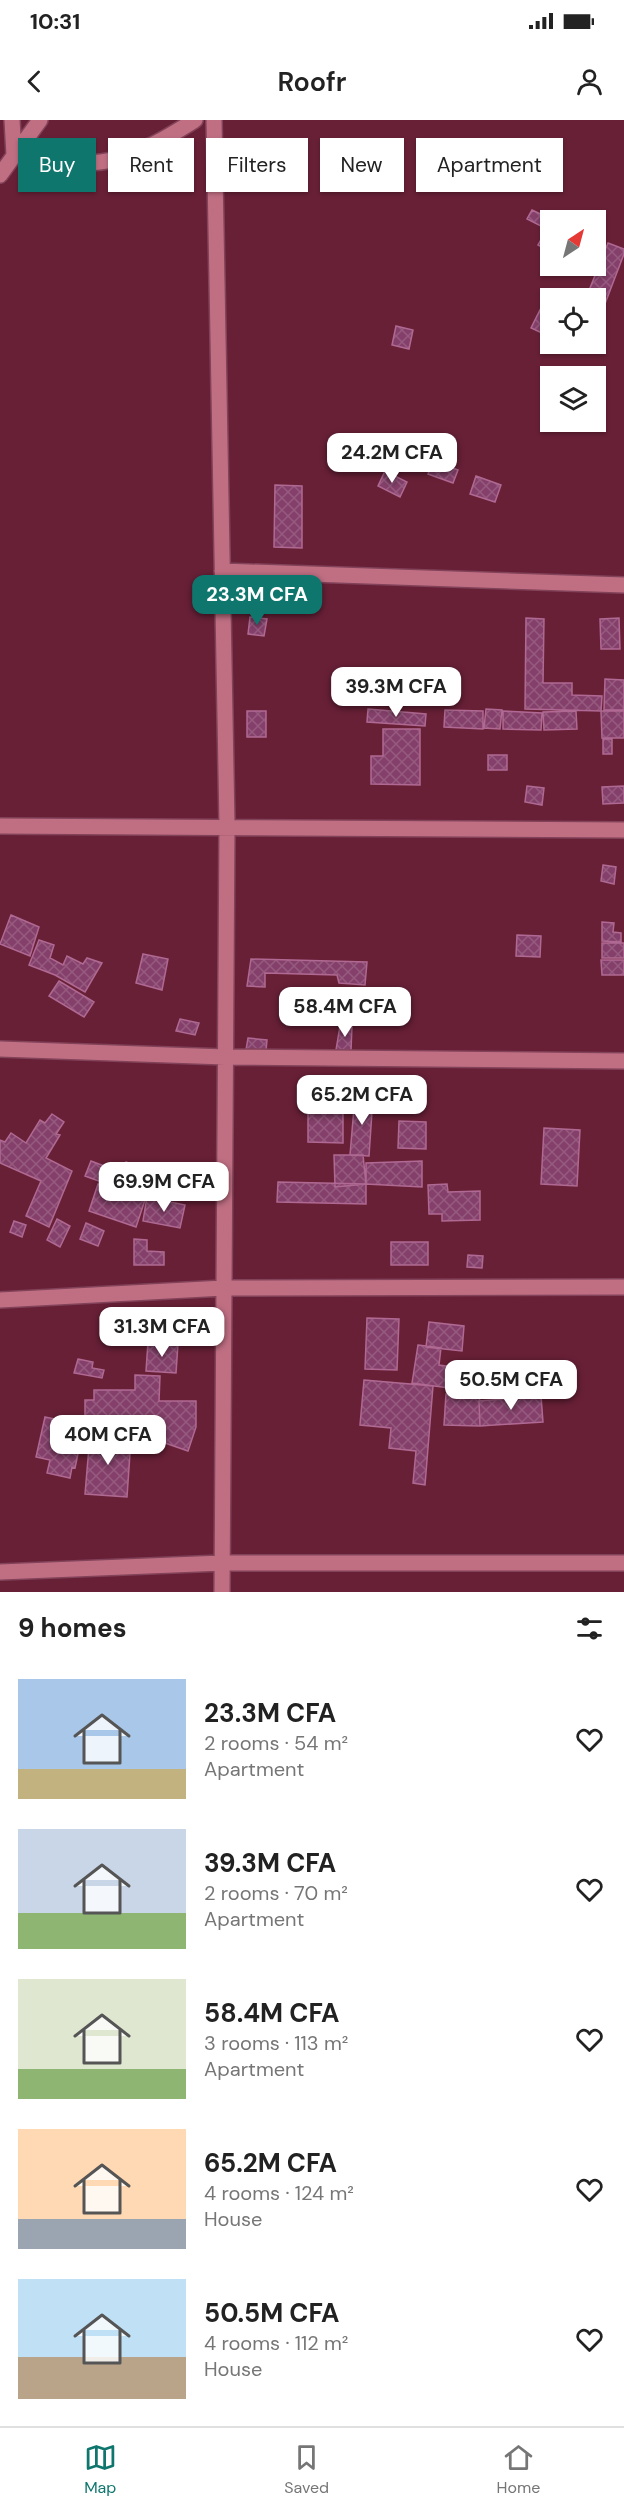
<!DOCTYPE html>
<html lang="en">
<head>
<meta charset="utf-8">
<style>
	:root { --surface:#fff; --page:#f2f2f2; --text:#222; --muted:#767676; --line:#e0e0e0; --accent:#0f766e }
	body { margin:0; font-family:"DM Sans",sans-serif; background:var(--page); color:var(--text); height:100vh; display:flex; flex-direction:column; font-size:22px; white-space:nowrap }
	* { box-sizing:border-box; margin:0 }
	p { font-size:20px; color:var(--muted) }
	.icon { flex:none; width:33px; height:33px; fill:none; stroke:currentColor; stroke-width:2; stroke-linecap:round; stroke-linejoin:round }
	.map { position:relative; height:1472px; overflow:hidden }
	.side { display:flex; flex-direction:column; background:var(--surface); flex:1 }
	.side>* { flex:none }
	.hud { position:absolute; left:18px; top:18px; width:588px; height:54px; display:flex; gap:12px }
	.needle { width:39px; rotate:36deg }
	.fabs { position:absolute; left:540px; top:90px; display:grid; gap:12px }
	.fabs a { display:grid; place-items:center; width:66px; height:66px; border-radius:0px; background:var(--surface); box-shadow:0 2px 4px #0004; font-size:30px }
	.price { position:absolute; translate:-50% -51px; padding:0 14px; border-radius:12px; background:#fff; color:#222; font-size:20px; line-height:39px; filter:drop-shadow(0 2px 3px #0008) }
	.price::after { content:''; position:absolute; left:50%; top:36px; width:18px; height:14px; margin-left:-9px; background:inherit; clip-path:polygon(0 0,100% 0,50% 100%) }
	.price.active { background:var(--accent); color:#fff }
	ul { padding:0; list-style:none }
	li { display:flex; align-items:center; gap:18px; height:150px; padding:0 18px }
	li span { display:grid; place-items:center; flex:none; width:168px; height:120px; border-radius:0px; color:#555 }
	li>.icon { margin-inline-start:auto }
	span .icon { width:72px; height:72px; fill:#fffc; stroke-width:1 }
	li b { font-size:26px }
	h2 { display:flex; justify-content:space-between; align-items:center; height:72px; padding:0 18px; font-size:26px }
	.tag { padding:0 21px; border-radius:0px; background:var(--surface); box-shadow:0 2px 4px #0004; font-size:21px; line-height:54px }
	.tag.active { background:var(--accent); color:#fff }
	.status { display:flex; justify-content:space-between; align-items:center; height:42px; padding:0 30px; background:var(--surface); direction:ltr }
	.status svg { height:16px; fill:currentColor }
	header { display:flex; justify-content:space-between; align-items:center; height:78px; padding:0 18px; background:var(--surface); font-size:27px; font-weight:600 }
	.tabs { display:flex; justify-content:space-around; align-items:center; height:84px; border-top:2px solid var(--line); background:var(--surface); font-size:16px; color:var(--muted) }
	.tabs a { display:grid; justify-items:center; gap:3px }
	.tabs .active { color:var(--accent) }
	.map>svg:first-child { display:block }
</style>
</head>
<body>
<div class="status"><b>10:31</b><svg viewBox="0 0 49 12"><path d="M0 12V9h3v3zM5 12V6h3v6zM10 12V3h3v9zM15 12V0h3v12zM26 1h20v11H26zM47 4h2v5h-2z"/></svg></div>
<header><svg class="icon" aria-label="back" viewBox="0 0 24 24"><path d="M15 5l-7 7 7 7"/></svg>Roofr<svg class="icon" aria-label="person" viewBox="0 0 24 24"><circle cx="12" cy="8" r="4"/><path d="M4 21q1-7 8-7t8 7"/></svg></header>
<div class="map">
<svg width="624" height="1472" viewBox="0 0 624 1472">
	<defs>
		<pattern id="building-cross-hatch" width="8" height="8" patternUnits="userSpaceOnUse" patternTransform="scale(1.5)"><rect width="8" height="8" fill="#84406a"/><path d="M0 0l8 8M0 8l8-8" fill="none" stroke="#965a7f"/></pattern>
	</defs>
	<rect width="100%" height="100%" fill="#682037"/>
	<path fill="url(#building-cross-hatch)" stroke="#b06992" stroke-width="1.5" d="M532,90l21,10h-3v32l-12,-7 9,-16 -20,-10z
		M608,123l16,6v5l-21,55 -7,-3v-8h-10z
		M542,186l8,4v6l-8,17 -11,-5z
		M396,206l17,4 -4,19 -17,-4z
		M346,314l27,10 -6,16 -27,-9z
		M433,341l25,9 -5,13 -25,-9z
		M385,351l22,11 -7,15 -22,-11z
		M476,356l25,9 -6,17 -25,-8z
		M275,365l27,1v62l-28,-1z
		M250,497l17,2 -3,17 -16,-2z
		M526,498l18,1 -1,64h29v12l30,1 -1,15 -76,-2z
		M619,498l1,31h-19l-1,-30z
		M605,559l19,1v30h-20z
		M368,589l58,5 -1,12 -58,-4z
		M486,589l16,1 -2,19 -16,-1z
		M445,590l38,1v18l-39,-2z
		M247,591h19v26h-19z
		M503,591l39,2 -1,17 -38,-1z
		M576,591l1,18 -33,1 -1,-18z
		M601,591h23v27h-22z
		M383,609h37v56l-49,-1v-28h12z
		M603,619h9v15h-9z
		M488,635h19v15h-19z
		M527,666l17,2 -2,17 -17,-3z
		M624,666v17l-21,1 -1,-17z
		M603,745l13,2 -2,17 -13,-3z
		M11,795l28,12 -9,29 -30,-12z
		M602,802l12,1 -1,9 8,1v9l-19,-1z
		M517,815l24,1 -1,21 -24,-1z
		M39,820l15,5 -4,13 13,7 4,-9 16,8 4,-6 15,5 -17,29 -30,-17 -26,-10z
		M602,823h22v15h-22z
		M143,834l25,5 -6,31 -26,-7z
		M251,839l116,3 -2,23 -26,-2 -2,-8 -72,-2v14l-18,-1z
		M601,840h23v15h-22z
		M59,861l35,21 -10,15 -35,-21z
		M344,881l17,2v10l-19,-1z
		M180,899l19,4 -4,12 -19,-4z
		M340,906h12l-1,24h-15z
		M248,918l19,2 -1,11 -20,-1z
		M355,976l18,1 -4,59 -19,-1z
		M343,977v46l-35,-1v-44z
		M52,994l12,8 -8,12 4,1 -14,23 26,13 -23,56 -23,-11 15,-35 -41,-18v-23l5,2 6,-9 15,10 14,-23 5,3z
		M399,1001l27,1v27l-28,-1z
		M544,1008l36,2 -3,56 -36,-2z
		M334,1035h29l3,29 -31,3z
		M91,1041l29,11 -2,16 -33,-12z
		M422,1041v26l-56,-3v-21z
		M126,1042l26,9 -9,26 -25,-9z
		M278,1062l88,2v20l-89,-2z
		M98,1064l47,16 -9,27 -47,-16z
		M447,1064l1,8 32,-1v29l-38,1v-7h-13l-1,-29z
		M147,1077l38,8 -5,23 -37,-7z
		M57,1099l13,7 -10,21 -13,-7z
		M14,1101l12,4 -4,12 -12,-5z
		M86,1103l18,8 -6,15 -18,-7z
		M134,1119l13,1v11l17,1v13h-30z
		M391,1122h37v23h-37z
		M468,1135l15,1 -1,12 -15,-1z
		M367,1198l32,1 -2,51 -32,-1z
		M429,1202l35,4 -2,25 -36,-4z
		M148,1222l30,2 -2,29 -30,-2z
		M418,1225l23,3 -2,17 13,2 -3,21 -37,-5z
		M78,1239l15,3 -1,6 12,2 -2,8 -28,-5z
		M135,1255l25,1 -1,25h37v26l-8,24 -49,-17 4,-13 -58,-1v-20h9v-10h41z
		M364,1260l69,6 -8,99 -12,-2 3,-32 -27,-3 2,-20 -31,-3z
		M446,1274l35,2 -2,5 1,25 -36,-1z
		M541,1276l2,26 -63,4 -1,-25z
		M45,1297l39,8 -9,43 -3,-1 -2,11 -23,-5 3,-13 -14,-3z
		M90,1315l41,4 -4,58 -42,-3z"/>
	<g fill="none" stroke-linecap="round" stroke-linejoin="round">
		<defs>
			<path id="minor" d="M12,0l2,35c32,4 70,13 102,4 28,-7 55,-24 79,-39
				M214,0l13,705 -5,767
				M0,55l40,-55
				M222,451l402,14
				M0,706l624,4
				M0,929l225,8 399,4
				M0,1180l224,-12 400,-1
				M0,1452l222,-9h402"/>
		</defs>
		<use href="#minor" stroke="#824259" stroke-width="18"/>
		<use href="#minor" stroke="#c06f83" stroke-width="15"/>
	</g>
</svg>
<div class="fabs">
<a><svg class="needle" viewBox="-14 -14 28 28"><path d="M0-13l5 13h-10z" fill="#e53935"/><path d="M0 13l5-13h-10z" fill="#767676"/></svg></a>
<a><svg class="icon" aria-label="locate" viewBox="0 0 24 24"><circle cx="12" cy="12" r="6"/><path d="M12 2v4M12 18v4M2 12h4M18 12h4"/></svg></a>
<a><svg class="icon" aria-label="layers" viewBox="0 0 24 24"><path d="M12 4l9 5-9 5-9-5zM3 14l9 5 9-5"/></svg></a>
</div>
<b class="price" style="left:392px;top:364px">24.2M CFA</b>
<b class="price active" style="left:257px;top:506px">23.3M CFA</b>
<b class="price" style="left:396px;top:598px">39.3M CFA</b>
<b class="price" style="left:345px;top:918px">58.4M CFA</b>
<b class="price" style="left:362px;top:1006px">65.2M CFA</b>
<b class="price" style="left:164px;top:1093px">69.9M CFA</b>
<b class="price" style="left:162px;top:1238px">31.3M CFA</b>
<b class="price" style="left:511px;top:1291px">50.5M CFA</b>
<b class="price" style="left:108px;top:1346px">40M CFA</b>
<div class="hud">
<a class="tag active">Buy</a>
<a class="tag">Rent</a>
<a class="tag">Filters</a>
<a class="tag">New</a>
<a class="tag">Apartment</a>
</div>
</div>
<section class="side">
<h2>9 homes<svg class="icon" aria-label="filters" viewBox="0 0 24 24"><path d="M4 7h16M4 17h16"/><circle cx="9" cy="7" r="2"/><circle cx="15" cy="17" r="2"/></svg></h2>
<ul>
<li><span style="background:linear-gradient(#a9c7e8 75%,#c2b280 0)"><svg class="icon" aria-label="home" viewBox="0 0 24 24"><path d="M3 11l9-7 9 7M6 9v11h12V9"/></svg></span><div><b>23.3M CFA</b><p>2 rooms · 54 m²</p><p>Apartment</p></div><svg class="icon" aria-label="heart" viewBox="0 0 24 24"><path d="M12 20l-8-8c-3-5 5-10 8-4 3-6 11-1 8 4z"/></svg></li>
<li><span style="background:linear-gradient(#c9d6e8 70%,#8fb573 0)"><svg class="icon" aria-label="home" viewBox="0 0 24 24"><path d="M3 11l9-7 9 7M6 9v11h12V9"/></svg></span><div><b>39.3M CFA</b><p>2 rooms · 70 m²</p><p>Apartment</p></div><svg class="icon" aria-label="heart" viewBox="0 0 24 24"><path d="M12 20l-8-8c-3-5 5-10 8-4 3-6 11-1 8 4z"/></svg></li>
<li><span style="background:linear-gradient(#dfe7d0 75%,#8fb573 0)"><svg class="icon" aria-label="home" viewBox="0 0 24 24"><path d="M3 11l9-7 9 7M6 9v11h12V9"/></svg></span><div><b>58.4M CFA</b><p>3 rooms · 113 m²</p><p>Apartment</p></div><svg class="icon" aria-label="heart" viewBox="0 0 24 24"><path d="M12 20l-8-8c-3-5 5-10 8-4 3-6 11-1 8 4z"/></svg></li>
<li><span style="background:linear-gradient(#ffd9b3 75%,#9aa5b1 0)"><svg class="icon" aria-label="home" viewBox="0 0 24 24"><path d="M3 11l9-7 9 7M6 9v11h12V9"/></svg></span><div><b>65.2M CFA</b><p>4 rooms · 124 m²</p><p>House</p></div><svg class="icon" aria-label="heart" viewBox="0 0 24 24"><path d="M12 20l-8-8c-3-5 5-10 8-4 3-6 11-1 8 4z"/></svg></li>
<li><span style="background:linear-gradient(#bfe0f5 65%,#b9a48a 0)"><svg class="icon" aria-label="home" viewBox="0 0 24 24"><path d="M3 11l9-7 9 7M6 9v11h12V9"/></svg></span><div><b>50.5M CFA</b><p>4 rooms · 112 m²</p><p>House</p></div><svg class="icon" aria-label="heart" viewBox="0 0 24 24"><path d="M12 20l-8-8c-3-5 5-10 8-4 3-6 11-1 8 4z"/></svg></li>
</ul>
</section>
<nav class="tabs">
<a class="active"><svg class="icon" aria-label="map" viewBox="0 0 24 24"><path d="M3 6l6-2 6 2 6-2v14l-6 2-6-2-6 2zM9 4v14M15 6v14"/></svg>Map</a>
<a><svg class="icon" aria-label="saved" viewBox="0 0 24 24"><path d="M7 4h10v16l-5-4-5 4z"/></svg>Saved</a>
<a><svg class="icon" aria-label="home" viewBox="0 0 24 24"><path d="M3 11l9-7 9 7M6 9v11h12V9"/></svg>Home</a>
</nav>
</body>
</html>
